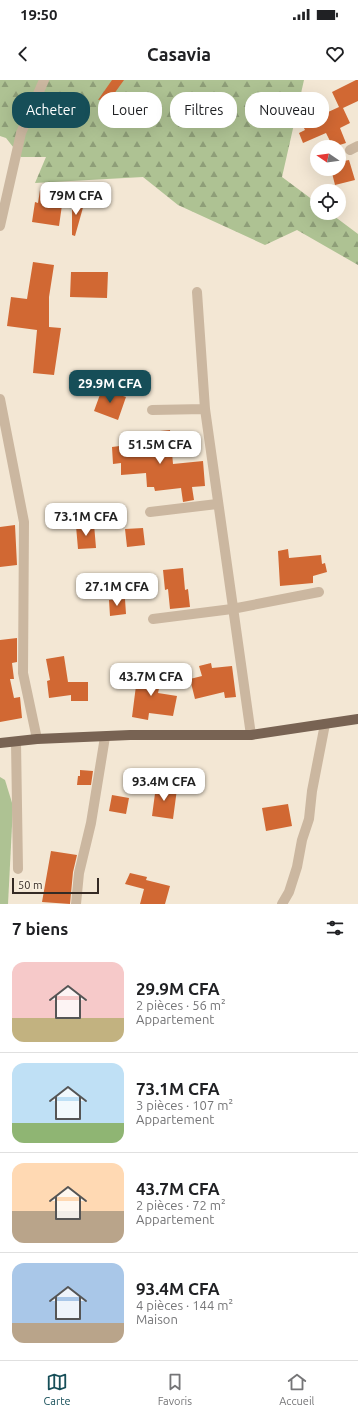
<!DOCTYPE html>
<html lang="fr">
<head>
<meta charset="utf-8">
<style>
	:root { --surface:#fff; --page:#f6f6f6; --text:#202124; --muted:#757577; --line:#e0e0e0; --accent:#164e58 }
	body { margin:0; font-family:Ubuntu,sans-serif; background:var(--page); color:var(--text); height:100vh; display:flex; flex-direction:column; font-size:15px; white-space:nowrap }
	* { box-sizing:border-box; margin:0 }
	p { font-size:13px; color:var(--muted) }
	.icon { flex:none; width:22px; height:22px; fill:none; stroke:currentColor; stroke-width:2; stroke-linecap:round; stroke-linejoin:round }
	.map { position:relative; height:824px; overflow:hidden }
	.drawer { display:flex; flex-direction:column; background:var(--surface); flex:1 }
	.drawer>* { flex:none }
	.banner { position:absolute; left:12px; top:12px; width:334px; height:36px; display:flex; gap:8px }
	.needle { width:26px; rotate:283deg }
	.tools { position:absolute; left:310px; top:60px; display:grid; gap:8px }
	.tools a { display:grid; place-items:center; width:36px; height:36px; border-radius:50%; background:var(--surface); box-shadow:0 4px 16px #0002; font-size:20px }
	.scale { position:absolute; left:12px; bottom:10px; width:87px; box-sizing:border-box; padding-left:4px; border:2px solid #342a24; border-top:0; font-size:11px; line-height:14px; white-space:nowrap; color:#342a24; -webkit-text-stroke:3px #faf1e0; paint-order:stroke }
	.price { position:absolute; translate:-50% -34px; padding:0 9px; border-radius:8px; background:#fff; color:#222; font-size:13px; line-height:26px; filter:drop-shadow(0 1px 2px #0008) }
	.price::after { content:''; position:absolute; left:50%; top:24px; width:12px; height:9px; margin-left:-6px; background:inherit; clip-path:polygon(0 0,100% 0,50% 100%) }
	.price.active { background:var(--accent); color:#fff }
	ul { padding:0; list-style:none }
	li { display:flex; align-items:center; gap:12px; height:100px; padding:0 12px }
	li+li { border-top:1px solid var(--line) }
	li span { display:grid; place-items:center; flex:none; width:112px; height:80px; border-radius:12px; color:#555 }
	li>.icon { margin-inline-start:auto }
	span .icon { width:48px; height:48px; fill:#fffc; stroke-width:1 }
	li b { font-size:17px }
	h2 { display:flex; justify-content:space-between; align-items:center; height:48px; padding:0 12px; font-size:17px }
	.chip { padding:0 14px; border-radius:16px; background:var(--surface); box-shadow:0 4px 16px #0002; font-size:14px; line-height:36px }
	.chip.active { background:var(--accent); color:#fff }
	.status { display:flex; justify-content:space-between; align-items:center; height:28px; padding:0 20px; background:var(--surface); direction:ltr }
	.status svg { height:11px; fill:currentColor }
	header { display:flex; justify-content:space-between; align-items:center; height:52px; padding:0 12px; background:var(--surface); font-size:18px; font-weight:600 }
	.menu { display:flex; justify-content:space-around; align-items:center; height:56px; border-top:1px solid var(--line); background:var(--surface); font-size:11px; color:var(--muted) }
	.menu a { display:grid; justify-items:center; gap:2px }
	.menu .active { color:var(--accent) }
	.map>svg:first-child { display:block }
</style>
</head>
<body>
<div class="status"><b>19:50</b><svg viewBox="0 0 49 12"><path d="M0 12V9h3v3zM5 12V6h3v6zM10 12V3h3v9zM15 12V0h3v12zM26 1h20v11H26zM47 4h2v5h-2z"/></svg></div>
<header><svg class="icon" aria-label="back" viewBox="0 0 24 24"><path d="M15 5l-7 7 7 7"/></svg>Casavia<svg class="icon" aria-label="heart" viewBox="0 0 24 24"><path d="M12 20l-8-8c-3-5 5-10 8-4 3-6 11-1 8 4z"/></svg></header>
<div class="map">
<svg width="358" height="824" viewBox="0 0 358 824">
	<defs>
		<pattern id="forest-firs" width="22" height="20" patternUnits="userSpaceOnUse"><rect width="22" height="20" fill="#aec293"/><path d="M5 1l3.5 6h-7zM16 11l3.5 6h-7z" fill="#8e9e78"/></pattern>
	</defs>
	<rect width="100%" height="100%" fill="#f3e7d4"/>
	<path fill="#aec293" d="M0,697l5,3 8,26 -5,98h-8z"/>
	<path fill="url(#forest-firs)" d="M0,0h304l-22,97 35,26v10h13l28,21v31l-61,-35 -32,15 -87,-40 -35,-28 -108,6 11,-26h-25l-15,-19 -6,-2z"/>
	<path fill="#d16833" d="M112,0h12l-13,18 -13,2z
		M356,0h2v21l-15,7 7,15 -10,5 6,15 -13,4 -7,-14 -23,10 -4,-10 6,-3 -3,-6 37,-17 -7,-15z
		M349,80l6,20 -20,5 -4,-16h8v-7z
		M40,110l19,4v3l4,1 -4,28 -27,-4 3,-20 3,1z
		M72,121l12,3 -9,32 -3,-1z
		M33,182l21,3 -5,32v30l12,1 -7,47 -21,-2 4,-43 -30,-4 4,-29 16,2z
		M71,192h37l-1,26 -37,-1z
		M102,309l24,8 -8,23 -24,-9z
		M170,350l3,34 30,-3 2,25 -13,1 2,13 -11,2 -2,-14 -26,3 -1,-4h-7l-1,-14 -25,2v-12l-8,1 -1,-17 39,-5 -1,-10z
		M94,444l2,24 -18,1 -2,-23z
		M15,445l2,40 -17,2v-40z
		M143,448l2,17 -18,2 -2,-18z
		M288,469l1,9 32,-3 1,9 3,-1 2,9 -14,4v7l-33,3 -2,-35z
		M183,488l2,22 3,-1 2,18 -20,2 -2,-20 -3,1 -2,-20z
		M125,519l1,15 -16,2 -1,-16z
		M17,558v24l-5,1 2,16h-4l4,19 6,-1 2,21 -22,4v-82z
		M64,576l4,26h20v19h-17v-6l-22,3 -2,-17 3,-1 -4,-21z
		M211,583l1,5 20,-2 4,31 -11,1 -1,-6 -29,7 -5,-20 12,-3 -3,-10z
		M138,590l20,3 -1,11h3l-2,9 19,3 -4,20 -24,-3 -1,7 -16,-3z
		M80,690l13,1 -2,14h-14l1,-9h2z
		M156,706l21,3 -4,30 -21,-3z
		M112,715l17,3 -3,16 -17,-3z
		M288,724l4,22 -26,5 -4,-23z
		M51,771l26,4 -4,17 -3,32 -28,-2z
		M130,793l17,4 -1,3 24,6 -5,18h-25l4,-15 -19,-5z"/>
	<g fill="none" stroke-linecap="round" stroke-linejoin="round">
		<path stroke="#cbb7a0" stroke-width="10" d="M350,70l8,-4
			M0,146l21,-93 23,-53
			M197,212l8,117 46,326
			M0,319l24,123 -1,151 14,66
			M152,330l53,-1
			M150,432l67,-8
			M153,539l79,-10 87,-17
			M16,662l2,127
			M76,824l3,-31 12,-50 14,-86
			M282,824l7,-12 8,-25 5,-27 7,-21 3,-28 13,-67"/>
		<path stroke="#786353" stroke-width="10" d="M0,663l37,-4 93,-4h121l107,-16"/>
	</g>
</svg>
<div class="tools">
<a><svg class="needle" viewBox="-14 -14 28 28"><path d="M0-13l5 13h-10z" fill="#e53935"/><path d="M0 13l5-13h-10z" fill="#757577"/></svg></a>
<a><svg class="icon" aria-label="locate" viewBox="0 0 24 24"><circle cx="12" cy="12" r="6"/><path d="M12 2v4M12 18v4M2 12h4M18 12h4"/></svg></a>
</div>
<div class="scale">50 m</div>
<b class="price" style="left:76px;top:136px">79M CFA</b>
<b class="price active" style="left:110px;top:324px">29.9M CFA</b>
<b class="price" style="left:160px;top:385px">51.5M CFA</b>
<b class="price" style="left:86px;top:457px">73.1M CFA</b>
<b class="price" style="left:117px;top:527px">27.1M CFA</b>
<b class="price" style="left:151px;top:617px">43.7M CFA</b>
<b class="price" style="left:164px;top:722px">93.4M CFA</b>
<div class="banner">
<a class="chip active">Acheter</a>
<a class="chip">Louer</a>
<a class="chip">Filtres</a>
<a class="chip">Nouveau</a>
</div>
</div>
<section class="drawer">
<h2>7 biens<svg class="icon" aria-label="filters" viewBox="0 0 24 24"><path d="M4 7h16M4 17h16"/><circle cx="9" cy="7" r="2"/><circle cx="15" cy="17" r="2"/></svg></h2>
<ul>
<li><span style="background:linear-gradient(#f6c9c9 70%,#c2b280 0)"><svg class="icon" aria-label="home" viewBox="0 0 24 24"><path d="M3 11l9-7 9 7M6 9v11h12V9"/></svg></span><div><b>29.9M CFA</b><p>2 pièces · 56 m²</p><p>Appartement</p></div></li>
<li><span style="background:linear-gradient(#bfe0f5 75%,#8fb573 0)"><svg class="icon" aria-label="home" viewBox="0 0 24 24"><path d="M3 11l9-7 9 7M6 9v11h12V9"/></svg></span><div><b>73.1M CFA</b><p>3 pièces · 107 m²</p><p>Appartement</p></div></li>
<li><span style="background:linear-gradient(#ffd9b3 60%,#b9a48a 0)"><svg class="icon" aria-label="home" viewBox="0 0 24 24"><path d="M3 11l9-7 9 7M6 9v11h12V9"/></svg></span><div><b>43.7M CFA</b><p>2 pièces · 72 m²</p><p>Appartement</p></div></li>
<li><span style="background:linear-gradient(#a9c7e8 75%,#b9a48a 0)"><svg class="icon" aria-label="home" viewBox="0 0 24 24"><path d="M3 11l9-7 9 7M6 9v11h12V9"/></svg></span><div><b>93.4M CFA</b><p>4 pièces · 144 m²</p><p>Maison</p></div></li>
</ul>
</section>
<nav class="menu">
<a class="active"><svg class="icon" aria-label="map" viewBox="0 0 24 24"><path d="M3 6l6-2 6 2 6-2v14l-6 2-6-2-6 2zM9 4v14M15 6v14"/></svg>Carte</a>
<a><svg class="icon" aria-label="saved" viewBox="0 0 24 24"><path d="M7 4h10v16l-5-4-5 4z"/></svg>Favoris</a>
<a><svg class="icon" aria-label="home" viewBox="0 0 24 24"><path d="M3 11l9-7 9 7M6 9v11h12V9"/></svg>Accueil</a>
</nav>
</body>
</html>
